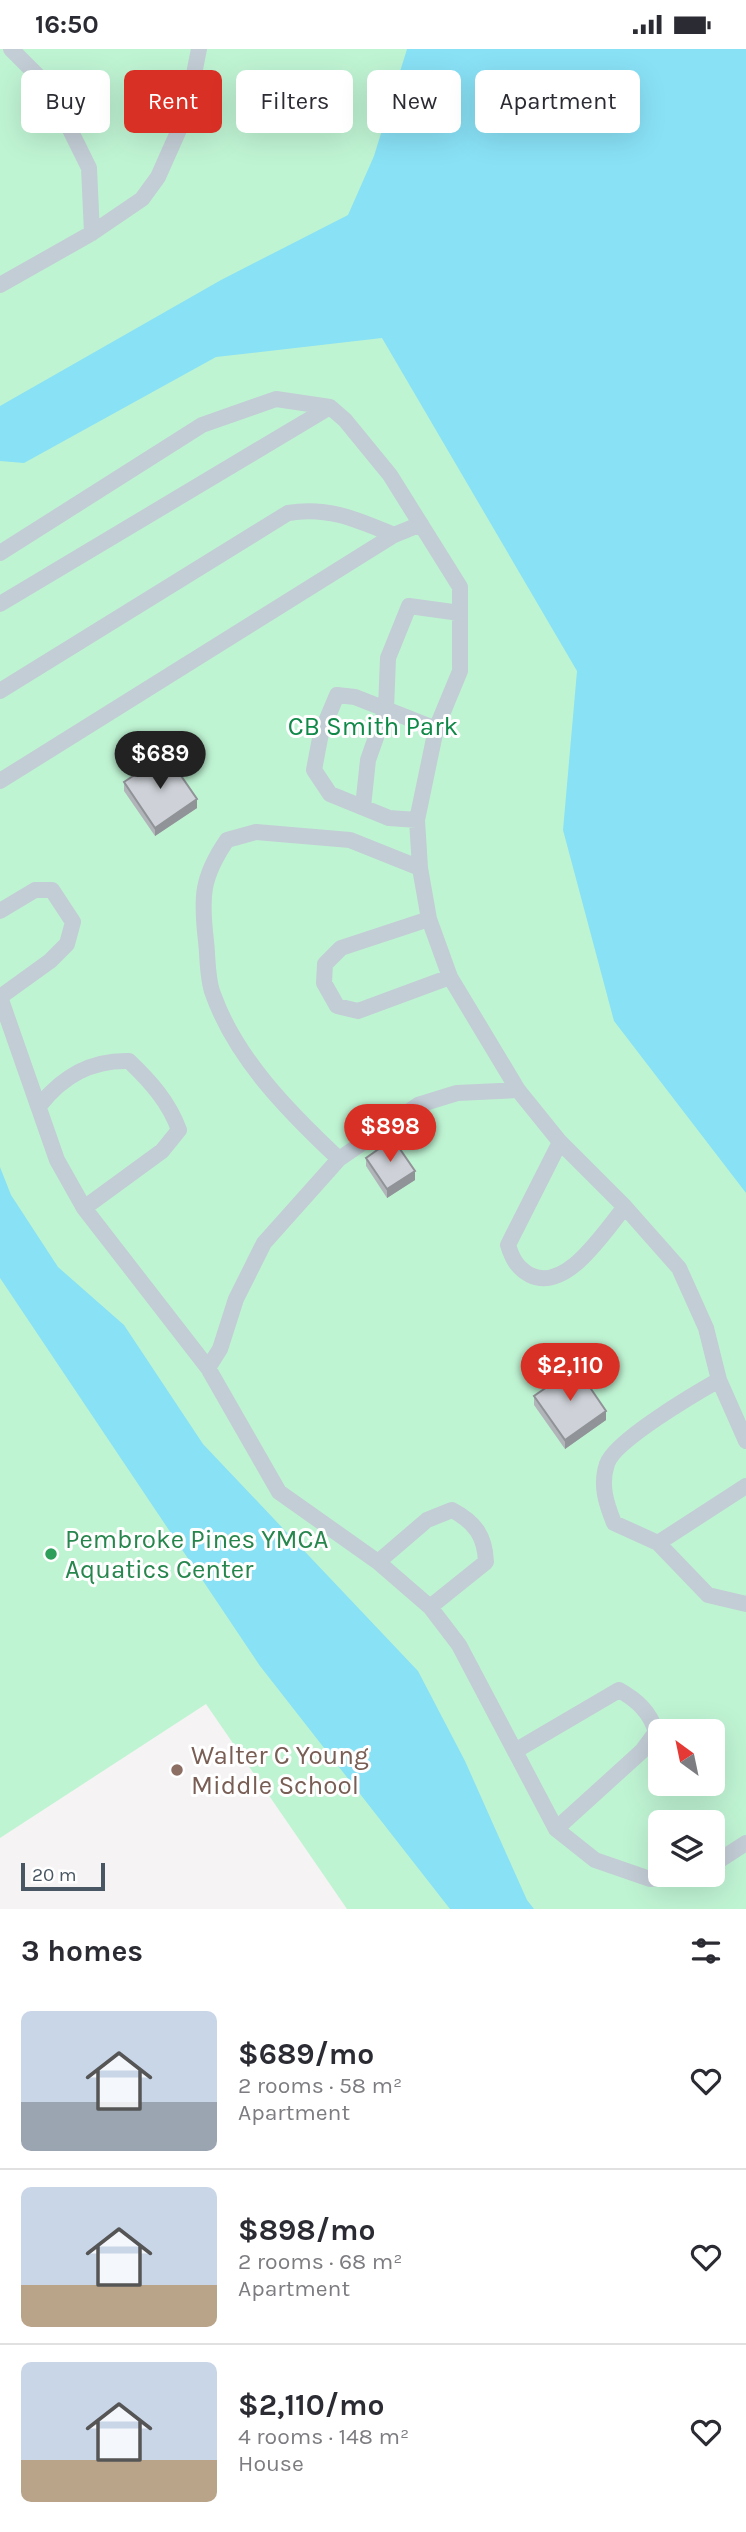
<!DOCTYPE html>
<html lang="en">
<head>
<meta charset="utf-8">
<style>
	:root { --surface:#fff; --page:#f2f2f3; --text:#2b2b33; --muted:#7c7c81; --line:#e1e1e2; --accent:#d93025 }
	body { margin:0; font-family:Karla,sans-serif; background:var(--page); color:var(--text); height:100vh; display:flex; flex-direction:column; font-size:26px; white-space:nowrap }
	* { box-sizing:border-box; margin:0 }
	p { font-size:23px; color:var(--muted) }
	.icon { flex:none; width:38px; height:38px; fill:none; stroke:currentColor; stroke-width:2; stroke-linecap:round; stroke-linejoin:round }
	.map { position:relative; height:1860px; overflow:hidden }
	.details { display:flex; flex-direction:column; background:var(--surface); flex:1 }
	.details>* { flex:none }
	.guide { position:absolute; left:21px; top:21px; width:705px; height:63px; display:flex; gap:14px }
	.needle { width:46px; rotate:327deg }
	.fabs { position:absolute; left:648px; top:1670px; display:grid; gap:14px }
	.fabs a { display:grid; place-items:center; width:77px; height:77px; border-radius:10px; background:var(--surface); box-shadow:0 7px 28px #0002; font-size:35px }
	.scale { position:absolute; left:21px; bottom:18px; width:84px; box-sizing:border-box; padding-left:7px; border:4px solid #485763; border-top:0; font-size:19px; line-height:24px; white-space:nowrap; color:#485763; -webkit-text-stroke:5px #fff; paint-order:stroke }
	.price { position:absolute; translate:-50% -60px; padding:0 16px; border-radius:24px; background:var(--accent); color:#fff; font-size:23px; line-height:46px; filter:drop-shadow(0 2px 4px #0008) }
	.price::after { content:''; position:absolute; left:50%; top:42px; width:21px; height:16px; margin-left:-10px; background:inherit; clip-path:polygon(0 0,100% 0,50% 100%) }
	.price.active { background:#222; color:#fff }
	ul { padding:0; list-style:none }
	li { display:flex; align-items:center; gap:21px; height:175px; padding:0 21px }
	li+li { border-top:2px solid var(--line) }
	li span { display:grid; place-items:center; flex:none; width:196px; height:140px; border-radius:10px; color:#555 }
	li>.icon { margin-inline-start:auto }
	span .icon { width:84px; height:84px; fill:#fffc; stroke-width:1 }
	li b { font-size:30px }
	h2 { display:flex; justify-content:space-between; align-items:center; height:84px; padding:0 21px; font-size:30px }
	.pill { padding:0 24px; border-radius:10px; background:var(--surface); box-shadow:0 7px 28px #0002; font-size:24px; line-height:63px }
	.pill.active { background:var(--accent); color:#fff }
	.status { display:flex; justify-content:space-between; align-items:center; height:49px; padding:0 35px; background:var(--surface); direction:ltr }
	.status svg { height:19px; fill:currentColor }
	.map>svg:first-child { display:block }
</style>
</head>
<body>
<div class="status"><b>16:50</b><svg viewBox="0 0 49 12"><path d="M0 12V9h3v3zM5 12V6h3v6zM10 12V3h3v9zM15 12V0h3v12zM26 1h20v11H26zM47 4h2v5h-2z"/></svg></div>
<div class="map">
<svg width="746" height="1860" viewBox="0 0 746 1860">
	<rect width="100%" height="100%" fill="#f5f3f3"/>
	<path fill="#bff4d3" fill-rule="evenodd" d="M0,0h746v1860h-399l-141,-205 -206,134zM660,1682h52v52h-52zM660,1773h52v52h-52z"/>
	<path fill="#89e1f5" d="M407,0h339v1144l-132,-172 -51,-191 14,-159 -195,-333 -166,19 -192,106 -24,-2v-55l221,-126 127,-65 26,-59z
		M0,1118l11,28 47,72 66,58 79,119 215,227 47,90 62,139 7,9h-84l-190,-243 -260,-388z"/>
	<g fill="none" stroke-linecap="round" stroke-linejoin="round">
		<path stroke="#c3cdd5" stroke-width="16" d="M11,0l38,38 40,81 3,65
			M0,236l92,-52 50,-34 16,-22 28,-63 13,-65
			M0,504l202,-128 74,-26 54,8 15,13 45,55 70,112v84l-24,58 -19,91 3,48 9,51 21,58 68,113 42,52 65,65 54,61 27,60 13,52 27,61
			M0,555l330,-197
			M0,642l288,-178c40,-7 70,7 106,22
			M0,732l394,-246 27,-11
			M363,758l5,-47 18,-51 2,-51 21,-52 51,7
			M417,771l-28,-2 -59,-24 -16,-24 7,-37 16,-38 18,2 81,32
			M0,862l35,-21h17l21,32 -6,22 -17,17 -50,36
			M429,870l-88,29 -16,16 -1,19 13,23 21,5 92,-34
			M0,948l57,163 27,48 124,160 71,124 99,70 52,45 29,38 97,184 39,31 55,19 41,-5
			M40,1056c23,-29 51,-45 89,-44 21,20 40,41 50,69l-17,21 -78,57
			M560,1093l-52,103c4,13 9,23 22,30 37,18 74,-44 95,-68
			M339,1110c-49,-46 -103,-100 -126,-165 -6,-15 -5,-36 -7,-53 -5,-43 -5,-63 21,-101l29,-8 94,8 70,28
			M208,1319l12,-19 16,-50 28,-56 75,-84 79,-54 39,-12 61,-3
			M719,1331c-23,13 -105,61 -112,84 -7,21 -1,39 7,59l44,20 88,-57
			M658,1494l50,52 38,9
			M378,1513l49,-42 25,-10c23,12 33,26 34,52l-56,45
			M515,1702l104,-61c18,10 31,22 37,42l-14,19 -86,78
			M712,1816l34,-22"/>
	</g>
	<path fill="#b1b5ba" d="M124,733l73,26 -42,28 -31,-45z
		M366,1109l49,22 -28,18 -21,-32z
		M534,1347l72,24 -41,29 -31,-44z"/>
	<path fill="#909397" d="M197,750v9l-42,28v-8z
		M415,1122v9l-28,18v-9z
		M606,1362v9l-41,29v-9z"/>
	<path fill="#ced2d8" stroke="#909397" stroke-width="2" d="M166,705l31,45 -42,29 -31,-46z
		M393,1090l22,32 -28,18 -21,-31z
		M576,1318l30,44 -41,29 -31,-44z"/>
	<circle fill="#2e9e5b" stroke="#fff" stroke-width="2.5" cx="51" cy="1505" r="7"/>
	<circle fill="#8d6e63" stroke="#fff" stroke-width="2.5" cx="177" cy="1721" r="7"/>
	<g text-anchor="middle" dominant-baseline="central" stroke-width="6" stroke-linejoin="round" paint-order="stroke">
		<g font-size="26" fill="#0f8848" stroke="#fff">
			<text x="373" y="677">CB Smith Park</text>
		</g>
		<g font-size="26" fill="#27864d" stroke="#fff" text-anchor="start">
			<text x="65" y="1490">Pembroke Pines YMCA<tspan x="65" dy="30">Aquatics Center</tspan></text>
		</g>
		<g font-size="26" fill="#785e54" stroke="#fff" text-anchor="start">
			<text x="191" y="1706">Walter C Young<tspan x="191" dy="30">Middle School</tspan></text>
		</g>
	</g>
</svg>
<div class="fabs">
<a><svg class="needle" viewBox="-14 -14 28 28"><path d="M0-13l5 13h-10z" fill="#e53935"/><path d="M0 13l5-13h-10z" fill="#7c7c81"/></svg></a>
<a><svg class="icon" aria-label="layers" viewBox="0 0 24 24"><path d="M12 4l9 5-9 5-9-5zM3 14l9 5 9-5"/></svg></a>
</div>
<div class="scale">20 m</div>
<b class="price active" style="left:160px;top:742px">$689</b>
<b class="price" style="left:390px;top:1115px">$898</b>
<b class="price" style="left:570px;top:1354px">$2,110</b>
<div class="guide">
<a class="pill">Buy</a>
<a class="pill active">Rent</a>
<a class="pill">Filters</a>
<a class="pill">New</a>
<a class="pill">Apartment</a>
</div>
</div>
<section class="details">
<h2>3 homes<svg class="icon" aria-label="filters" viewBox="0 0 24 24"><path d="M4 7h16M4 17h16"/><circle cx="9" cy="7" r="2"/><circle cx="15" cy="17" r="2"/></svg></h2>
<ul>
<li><span style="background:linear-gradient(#c9d6e8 65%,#9aa5b1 0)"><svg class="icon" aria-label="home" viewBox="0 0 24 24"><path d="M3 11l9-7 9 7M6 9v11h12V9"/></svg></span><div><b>$689/mo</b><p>2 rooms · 58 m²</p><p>Apartment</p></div><svg class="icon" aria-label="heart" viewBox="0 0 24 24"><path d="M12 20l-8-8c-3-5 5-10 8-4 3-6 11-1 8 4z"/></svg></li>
<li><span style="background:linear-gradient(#c9d6e8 70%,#b9a48a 0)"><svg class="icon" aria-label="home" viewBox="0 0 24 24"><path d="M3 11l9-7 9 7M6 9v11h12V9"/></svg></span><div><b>$898/mo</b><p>2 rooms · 68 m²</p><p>Apartment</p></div><svg class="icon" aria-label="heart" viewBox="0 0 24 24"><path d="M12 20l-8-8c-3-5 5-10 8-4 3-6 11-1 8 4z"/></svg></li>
<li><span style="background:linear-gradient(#c9d6e8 70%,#b9a48a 0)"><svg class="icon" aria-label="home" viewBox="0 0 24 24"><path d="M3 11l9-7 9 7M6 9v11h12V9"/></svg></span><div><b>$2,110/mo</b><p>4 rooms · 148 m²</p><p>House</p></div><svg class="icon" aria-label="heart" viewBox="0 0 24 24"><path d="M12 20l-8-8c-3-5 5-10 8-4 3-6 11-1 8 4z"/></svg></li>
</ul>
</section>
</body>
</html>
